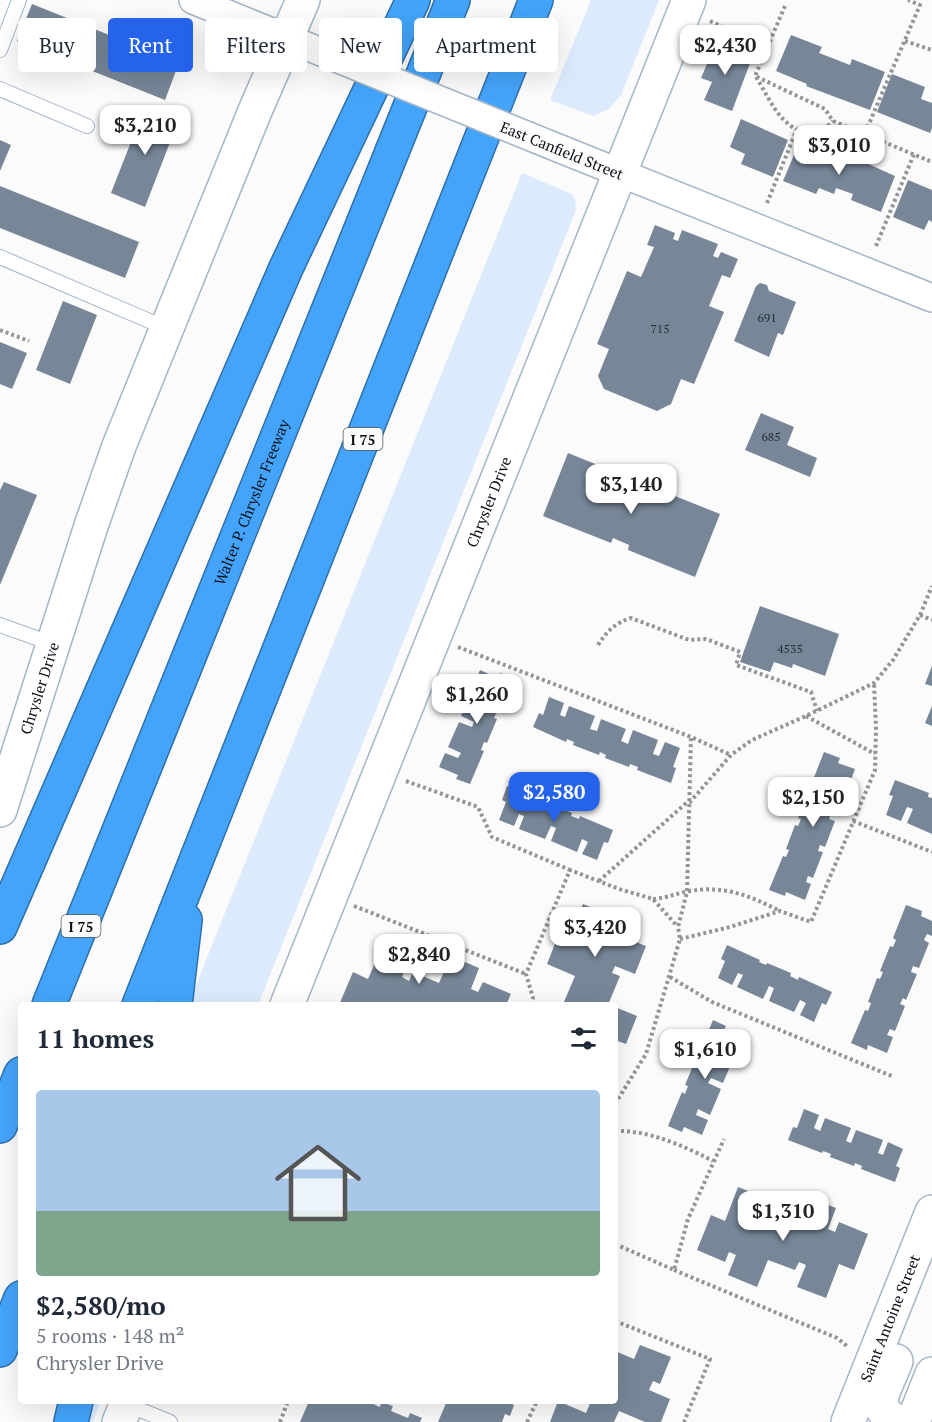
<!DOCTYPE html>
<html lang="en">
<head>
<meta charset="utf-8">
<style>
	:root { --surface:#fff; --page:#f6f6f7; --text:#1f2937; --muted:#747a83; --accent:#2563eb }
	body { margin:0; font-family:"PT Serif",serif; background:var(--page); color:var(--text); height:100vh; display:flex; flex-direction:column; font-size:22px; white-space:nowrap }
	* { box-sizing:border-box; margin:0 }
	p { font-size:20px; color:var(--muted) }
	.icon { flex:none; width:33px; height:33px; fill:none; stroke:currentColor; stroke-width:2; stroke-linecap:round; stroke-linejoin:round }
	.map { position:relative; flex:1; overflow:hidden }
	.details { position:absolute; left:18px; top:1002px; width:600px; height:402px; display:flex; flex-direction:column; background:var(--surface); border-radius:6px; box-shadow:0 6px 24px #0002 }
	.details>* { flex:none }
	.top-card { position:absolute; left:18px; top:18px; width:600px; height:54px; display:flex; gap:12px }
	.price { position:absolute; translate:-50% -51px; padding:0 14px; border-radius:12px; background:#fff; color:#222; font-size:20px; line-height:39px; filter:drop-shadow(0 2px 3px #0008) }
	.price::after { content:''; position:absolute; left:50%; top:36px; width:18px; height:14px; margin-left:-9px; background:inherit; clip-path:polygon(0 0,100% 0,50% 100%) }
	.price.current { background:var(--accent); color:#fff }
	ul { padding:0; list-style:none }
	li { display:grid; align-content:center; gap:12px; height:318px; padding:0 18px }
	li span { display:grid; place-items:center; height:186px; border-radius:6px; color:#555 }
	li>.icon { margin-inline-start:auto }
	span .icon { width:108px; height:108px; fill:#fffc; stroke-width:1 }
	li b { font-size:26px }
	h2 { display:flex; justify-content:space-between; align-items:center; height:72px; padding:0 18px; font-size:26px }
	.pill { padding:0 21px; border-radius:6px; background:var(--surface); box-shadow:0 6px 24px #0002; font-size:21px; line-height:54px }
	.pill.current { background:var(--accent); color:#fff }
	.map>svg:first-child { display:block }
</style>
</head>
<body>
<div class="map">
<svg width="932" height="1422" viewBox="0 0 932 1422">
	<rect width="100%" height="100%" fill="#fbfbfb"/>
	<path fill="#dbebfc" d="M591,0h68l-38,95 -12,14 -16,7 -43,-16z
		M522,173l50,21 3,5 1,11 -318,795h-70z
		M84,1401h17l-8,21h-13z"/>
	<path fill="#778798" d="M32,4l147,59 -14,37 -148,-59z
		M791,35l31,12 -3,6 31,12 2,-6 33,13 -15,38 -64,-24 1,-2 -31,-13z
		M716,43l36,15 -20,53 -28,-11 8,-18 -11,-4z
		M892,74l33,13 -4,12 11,4v25l-2,5 -53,-21z
		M145,106l34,13 -34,88 -34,-14z
		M741,119l47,21 -15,37 -32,-13 4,-10 -15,-7z
		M0,140l11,5 -11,26z
		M799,143l47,17 2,-5 47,21 -14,36 -30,-12 2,-6 -17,-6 -2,6 -15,-6 -3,6 -33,-13z
		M908,180l24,10v32l-3,-2 -5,10 -31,-13z
		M0,186l139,56 -14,36 -125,-50z
		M655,225l20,8 -2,6 5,2 4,-11 36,14 -5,12 5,2 3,-6 17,7 -8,19 -8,-3 -13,31 15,6 -30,72 -13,-5 -10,25 -14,7 -53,-22 -6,-13 11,-27 -12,-5 30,-73 14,6 13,-30 -7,-2z
		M760,283l7,2 2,6 27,11 -13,33 -5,-2 -9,24 -35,-16 22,-55z
		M63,301l34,14 -27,69 -34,-14z
		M0,342l27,11 -15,36 -12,-5z
		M761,413l33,14 -7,18 30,13 -7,19 -65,-27z
		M568,453l67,27 -2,3 41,15 1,-2 45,18 -25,63 -67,-27 1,-5 -16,-7 -2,5 -68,-27z
		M4,482l33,13 -37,90v-95z
		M760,606l79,28 -14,42 -32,-12 -1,4 -18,-6 -4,10 -30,-10z
		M932,666v20l-7,-2z
		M480,670l18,8 2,-5 14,6 -14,33 -3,-1 -3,7 3,1 -10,24 -3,-1 -3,8 3,1 -14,33 -14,-5 2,-4 -19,-8 6,-14 13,5 3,-5 -13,-6 11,-25 13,5 2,-5 -13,-6 11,-26 12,5 2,-5 -12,-5z
		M549,697l15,6 -4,12 5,2 4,-11 26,10 -5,13 7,2 4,-12 25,10 -5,12 7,3 5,-14 25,10 -5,14 6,2 6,-14 15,6 -7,19 3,1 -5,15 -34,-13 1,-3 -8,-3 -1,3 -24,-9 1,-3 -6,-3 -1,3 -26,-10 1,-3 -7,-3 -1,3 -33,-15 6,-14 4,2z
		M932,706v20l-7,-3z
		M824,752l16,6 -2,5 17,6 -5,14 -5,-2 -3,6 6,2 -11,26 -6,-2 -2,6 6,2 -10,26 -5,-2 -2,6 5,1 -10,26 -5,-2 -2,6 5,2 -6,16 -19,-8 -1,4 -16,-6 14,-34 3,1 3,-7 -3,-1 9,-24 3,1 3,-7 -3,-1 10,-26 3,2 3,-8 -3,-1z
		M895,780l34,13 -1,4 4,1v36l-25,-11 6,-14 -6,-2 -6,14 -15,-6 7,-19 -4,-1z
		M507,786l34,14 -1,3 7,3 1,-3 24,10 -1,3 8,3 1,-3 33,14 -5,13 -4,-1 -7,18 -15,-6 6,-12 -6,-3 -5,13 -26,-11 5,-13 -5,-2 -6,13 -26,-10 5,-13 -5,-2 -5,12 -15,-6 7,-18 -4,-2z
		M583,904l36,15 -6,14 33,13 -11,28 -20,-8 -3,7 8,3 -12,29h-38l-6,-3 11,-26 -28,-12 11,-28 21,8 3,-8 -10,-3z
		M906,905l16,6 -1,5 11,5v15l-5,-2 -3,6 5,3 -10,25 -6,-2 -2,6 6,2 -11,26 -3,-2 -3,6 5,2 -10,25 -5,-2 -3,6 6,2 -6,16 -19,-8 -1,5 -16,-7 14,-33 3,1 3,-8 -3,-1 9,-24 3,1 3,-7 -3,-1 10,-25 3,1 3,-7 -3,-2z
		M383,944l27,12 -8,21 7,4 4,-9 26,11 12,-27 28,12 -8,21 7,3 5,-10 28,12 -5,11h-167l14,-33 15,7z
		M727,945l33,15 -1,2 7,3 1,-2 24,10 -1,3 8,4 1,-3 33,15 -6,13 -4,-2 -8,19 -14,-7 6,-12 -6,-3 -6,12 -25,-11 5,-13 -5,-2 -6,13 -26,-12 6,-12 -5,-2 -6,12 -14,-7 7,-17 -4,-2z
		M615,1007l22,9 -11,28 -11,-4z
		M713,1020l13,6 -2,4 19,8 -6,14 -13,-6 -2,6 12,5 -11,26 -12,-5 -3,5 13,6 -11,26 -12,-6 -2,6 12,5 -6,15 -18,-8 -2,5 -14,-6 14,-34 3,2 3,-8 -3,-1 10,-24 3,2 3,-8 -2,-1z
		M804,1109l15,6 -5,13 6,3 5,-13 26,10 -5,13 5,2 5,-13 27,10 -5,13 5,2 5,-13 15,7 -7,17 4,2 -5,14 -34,-13 1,-3 -7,-3 -1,3 -24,-9 1,-3 -8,-3 -1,2 -34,-13 5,-13 4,1z
		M738,1187l28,11 -8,21 8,3 3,-8 28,11 11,-28 28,11 -8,21 7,3 4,-10 29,12 -14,36 -15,-6 -13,34 -29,-11 9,-22 -7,-3 -4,8 -27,-10 -11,27 -29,-12 8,-20 -7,-3 -4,10 -28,-12 14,-35 14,6z
		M640,1345l31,12 -11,27 -7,-3 -4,9 21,9 -9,23h-16l-26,-11 -5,11h-64l8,-21 28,12 5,-12h24v-50l19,8z
		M309,1401h63l-1,2 9,4 1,-5 12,4 -2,5 17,7 2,-5 12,5 -2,4h-120z
		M447,1401h64l-1,2 4,2 -4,11 -5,-2 -3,8h-64z"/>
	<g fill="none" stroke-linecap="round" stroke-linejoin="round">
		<defs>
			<path id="lane" d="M0,50l19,-50
				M0,89l87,37
				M0,257l166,71
				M0,625l53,19
				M126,1404l44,18"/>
			<path id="street" d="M193,0l153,62
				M563,150l369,148"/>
			<g id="secondary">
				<path id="s1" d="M0,810l91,-284 28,-80 136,-335 48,-111"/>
				<path id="s2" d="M287,1005l402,-1005"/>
				<path d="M896,1361l-13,31 -3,13 6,9 11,8"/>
				<path d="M119,1422l9,-21"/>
				<path id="s3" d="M848,1422l84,-210"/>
				<path d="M913,1422l19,-48"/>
			</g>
			<g id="highway">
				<path d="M0,927l286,-659 127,-268"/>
				<path id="s4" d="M49,1005l404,-1005"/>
				<path d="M139,1005l397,-1005"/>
				<path d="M175,1005l10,-85"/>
				<path d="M0,1126l21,-52"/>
				<path d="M0,1350l21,-52"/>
				<path d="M71,1422l5,-21"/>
			</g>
		</defs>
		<use href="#lane" stroke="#a4b5c7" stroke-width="16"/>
		<use href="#street" stroke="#a4b5c7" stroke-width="30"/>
		<use href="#secondary" stroke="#a4b5c7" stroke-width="36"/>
		<use href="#highway" stroke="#2f70aa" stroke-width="36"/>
		<path stroke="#929597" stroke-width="4" stroke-dasharray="3 3" stroke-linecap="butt" d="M785,6l-30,70 70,33 8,12 99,41
			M710,21l57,26
			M905,41l27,9
			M756,77c17,27 26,57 63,57l14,-13
			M865,133l55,-128 -12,-5
			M767,203l30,-74
			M876,246l38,-92
			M0,330l29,11
			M920,615l12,5
			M598,645c9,-14 17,-22 33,-27l58,22 17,-1 34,13 -4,13 75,27 6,19
			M458,647l233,90 40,18
			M806,716l69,38
			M406,781l72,26 14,30 78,33
			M853,821l79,31
			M599,881l86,-77 5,-2 41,-47 21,-15 54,-24 68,-33 19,-23 27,-45 12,-29
			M653,899c14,-1 24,-6 37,-8 35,-6 60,5 90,20
			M354,906l172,68
			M680,939l50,-12 50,-16 31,11 64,-152 1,-41 -2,-46
			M670,977l42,25 182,75
			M531,1005l2,-7 -7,-24 44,-104 49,19 34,10 24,27
			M615,1104l31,-50 34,-115 -2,-12 9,-35 4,-155
			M615,1131c34,-1 69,15 98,30
			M615,1244l59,26 14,-51 36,-80
			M674,1270l163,68 10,8
			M615,1321l95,38 -26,63
			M280,1422l8,-21
			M527,1422l10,-21"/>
		<use href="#lane" stroke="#fff" stroke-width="14"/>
		<use href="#street" stroke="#fff" stroke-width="27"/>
		<use href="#secondary" stroke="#fff" stroke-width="33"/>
		<use href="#highway" stroke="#44a4fb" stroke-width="33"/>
		<defs>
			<path id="street-bridge" d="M346,62l217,88"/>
		</defs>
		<use href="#street-bridge" stroke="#a4b5c7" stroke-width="30" stroke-linecap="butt"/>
		<use href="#street-bridge" stroke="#fff" stroke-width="27"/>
	</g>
	<g text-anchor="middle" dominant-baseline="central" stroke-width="6" stroke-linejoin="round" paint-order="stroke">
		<g font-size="12" fill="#242d36">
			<text x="767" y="317">691</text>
			<text x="660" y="328">715</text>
			<text x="771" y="436">685</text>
			<text x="790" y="648">4535</text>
		</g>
		<g fill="#fbfbfb" stroke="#52565a" stroke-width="1.5">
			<rect x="343.5" y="428" width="39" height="22" rx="4.5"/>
			<rect x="61.5" y="915" width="39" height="22" rx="4.5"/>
		</g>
		<g font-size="14" font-weight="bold" fill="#090f15">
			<text x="363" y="439">I 75</text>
			<text x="81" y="926">I 75</text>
		</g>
		<g font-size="15" fill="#090f15" stroke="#fbfbfb">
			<text transform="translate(562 150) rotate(22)">East Canfield Street</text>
			<text stroke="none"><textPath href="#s2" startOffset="542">Chrysler Drive</textPath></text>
			<text stroke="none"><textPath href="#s4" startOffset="542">Walter P. Chrysler Freeway</textPath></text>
			<text stroke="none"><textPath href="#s1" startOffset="128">Chrysler Drive</textPath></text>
			<text stroke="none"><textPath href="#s3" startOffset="112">Saint Antoine Street</textPath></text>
		</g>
	</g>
</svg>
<b class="price" style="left:725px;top:76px">$2,430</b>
<b class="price" style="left:145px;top:156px">$3,210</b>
<b class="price" style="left:839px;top:176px">$3,010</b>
<b class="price" style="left:631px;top:515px">$3,140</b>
<b class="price" style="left:477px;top:725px">$1,260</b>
<b class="price current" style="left:554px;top:823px">$2,580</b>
<b class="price" style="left:813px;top:828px">$2,150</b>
<b class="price" style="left:595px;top:958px">$3,420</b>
<b class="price" style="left:419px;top:985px">$2,840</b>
<b class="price" style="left:705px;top:1080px">$1,610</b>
<b class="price" style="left:783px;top:1242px">$1,310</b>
<div class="top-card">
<a class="pill">Buy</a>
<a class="pill current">Rent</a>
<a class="pill">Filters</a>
<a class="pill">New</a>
<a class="pill">Apartment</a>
</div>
<section class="details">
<h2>11 homes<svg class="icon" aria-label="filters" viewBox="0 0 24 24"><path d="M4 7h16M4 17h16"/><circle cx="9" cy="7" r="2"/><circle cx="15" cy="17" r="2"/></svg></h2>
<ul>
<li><span style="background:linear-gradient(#a9c7e8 65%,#7fa58c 0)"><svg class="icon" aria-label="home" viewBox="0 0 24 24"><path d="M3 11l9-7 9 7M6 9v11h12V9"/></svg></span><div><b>$2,580/mo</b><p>5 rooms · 148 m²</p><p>Chrysler Drive</p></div></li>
</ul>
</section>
</div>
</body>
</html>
